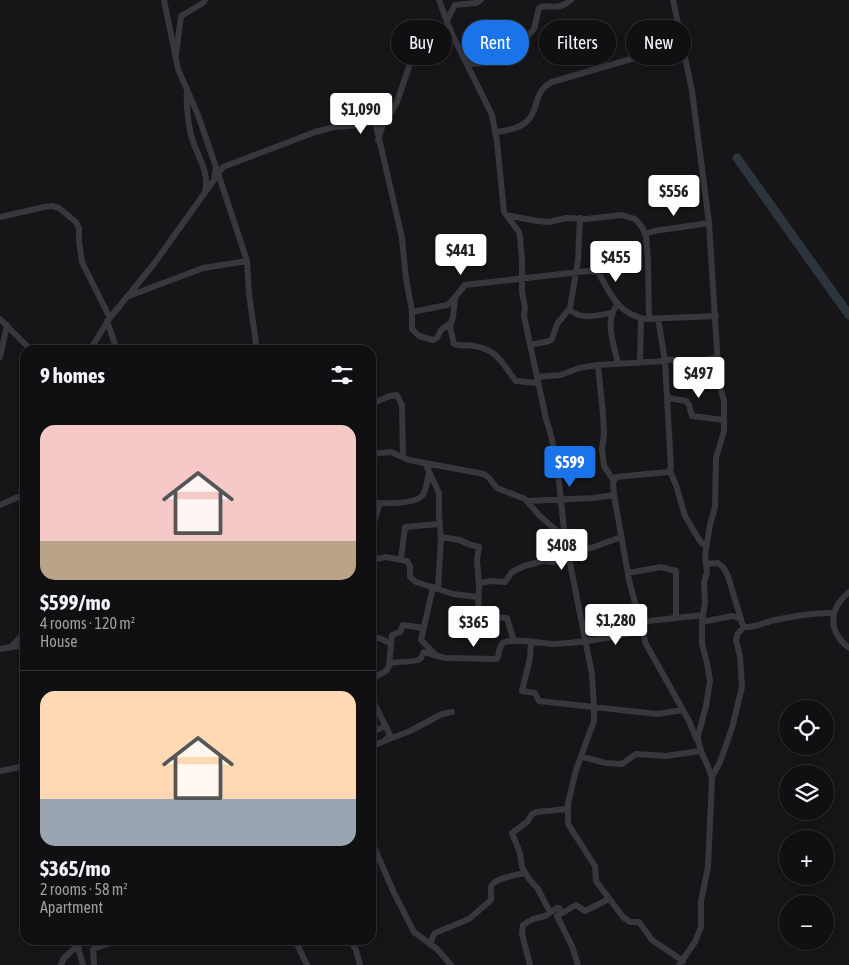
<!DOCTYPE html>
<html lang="en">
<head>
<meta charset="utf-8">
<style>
	:root { --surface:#101012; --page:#19191b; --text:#f1f3f6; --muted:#9c9d9f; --line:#303032; --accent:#1a73e8 }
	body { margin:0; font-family:"Asap Condensed",sans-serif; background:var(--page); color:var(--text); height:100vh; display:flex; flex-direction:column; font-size:19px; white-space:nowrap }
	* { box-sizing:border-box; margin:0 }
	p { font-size:16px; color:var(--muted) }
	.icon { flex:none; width:28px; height:28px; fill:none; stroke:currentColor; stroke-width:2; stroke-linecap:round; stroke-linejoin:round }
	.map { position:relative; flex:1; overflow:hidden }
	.side { position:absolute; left:20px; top:345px; width:356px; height:600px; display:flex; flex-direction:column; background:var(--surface); border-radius:15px; box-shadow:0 2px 8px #0003,0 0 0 1px var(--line) }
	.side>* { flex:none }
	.top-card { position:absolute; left:391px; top:20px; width:382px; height:45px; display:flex; gap:10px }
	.buttons { position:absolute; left:779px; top:700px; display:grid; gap:10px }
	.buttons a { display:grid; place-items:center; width:55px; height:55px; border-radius:50%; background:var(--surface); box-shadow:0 2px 8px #0003,0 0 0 1px var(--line); font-size:25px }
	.price { position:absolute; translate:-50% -42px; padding:0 11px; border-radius:5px; background:#fff; color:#222; font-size:16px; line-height:32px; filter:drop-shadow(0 1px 2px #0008) }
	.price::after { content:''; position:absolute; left:50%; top:30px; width:15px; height:11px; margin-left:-8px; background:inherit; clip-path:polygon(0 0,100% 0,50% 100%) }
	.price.on { background:var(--accent); color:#fff }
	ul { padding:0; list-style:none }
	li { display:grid; align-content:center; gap:10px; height:265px; padding:0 20px }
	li+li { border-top:1px solid var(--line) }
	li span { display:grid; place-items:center; height:155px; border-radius:15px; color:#555 }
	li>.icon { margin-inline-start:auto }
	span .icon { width:90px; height:90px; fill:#fffc; stroke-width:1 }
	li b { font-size:21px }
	h2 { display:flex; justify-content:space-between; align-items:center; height:60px; padding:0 20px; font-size:21px }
	.tag { padding:0 18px; border-radius:22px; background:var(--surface); box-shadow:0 2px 8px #0003,0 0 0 1px var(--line); font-size:18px; line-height:45px }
	.tag.on { background:var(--accent); color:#fff }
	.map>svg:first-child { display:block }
</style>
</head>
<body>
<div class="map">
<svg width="849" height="965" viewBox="0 0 849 965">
	<rect width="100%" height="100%" fill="#161618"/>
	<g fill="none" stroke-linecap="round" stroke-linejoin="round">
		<path stroke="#2c353c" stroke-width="9" d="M737,158l112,157"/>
		<path stroke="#37383d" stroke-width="6" d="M439,0l12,32 41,83 5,27 7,70 15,20 1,5 2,24v31l3,15 -1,9 22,103c13,38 14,79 19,119l27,136 2,33v14l-18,49 -8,33v21l27,42 1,15 27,36 7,5h9l13,18 31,21
			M673,0l19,91 17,132 10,159 5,19v30l-8,27 -1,49 -5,18 -5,30 2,17 -3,10 1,20 -3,20v22l5,19 3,18 -4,25 -8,30c0,16 11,27 14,43l-4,88 -7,34v26l-6,15 -16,23
			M447,20l8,-15 21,-2 5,-3
			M176,55l5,-39 22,-13 2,-3
			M467,64l32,-2 13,-6 7,-11 15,-16 5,-21c10,-6 16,5 32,-8
			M187,92c-1,15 1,29 4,43 5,20 19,35 14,57
			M375,121l27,117 4,41 6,32v18l7,7 14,4 4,-2 4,-8 10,-7
			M496,132c55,-6 28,-36 56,-50l79,-23 53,-10
			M378,140l7,-22
			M218,173l29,88 2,33 8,56
			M217,175l6,-8 92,-35 19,-5 27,-2 24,-7 5,-4 7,-12 16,-47 31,-13 7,-10
			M506,215l31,6 12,1 17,-4 20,1 36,-4 13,4 7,8 4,9 2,23 1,60
			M0,217l44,-10 8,-1 7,2 17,14 3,6v13l3,21 28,56
			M645,234l9,-3 55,-8
			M129,296l74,-28 44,-7
			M455,299l-2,18 -3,10 4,17c7,3 12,0 20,2 25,4 28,18 42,35l22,2
			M617,305c-13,17 -3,40 1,58
			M569,309c12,12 28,6 43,4
			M412,312l35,-7 4,-3 14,-17 123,-14 10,1c13,23 19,40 46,47l72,-3
			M658,318l7,43 6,107 -3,4 -52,5 -3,5 1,13 15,85 17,64 42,75 9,21
			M0,319l31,31
			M107,321l10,29
			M530,345l19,-4 3,-2 5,-15 13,-16 8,-48 2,-42
			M90,350l19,-31 44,-54 61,-85 2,-13 -18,-52 -20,-46 -14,-69
			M0,357l7,-32
			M665,359l16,2 10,3 27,-7
			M640,362l1,-44
			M598,365l5,49 1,20 -2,15 2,17 10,15
			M537,377l24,-2 18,-7 19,-3 67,-4
			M668,398l18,3 3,4 3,11 32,4
			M371,404l19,-8 7,-1 5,10 1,52
			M371,454l20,-2 18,8 75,14 5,4 8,10 28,11 15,17 25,22
			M425,463l14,30v23l2,22 -3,51
			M670,471l6,14 9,31 15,25 3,3h4
			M527,501l67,-3 20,-3
			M371,503c12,0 42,2 51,-7 5,-6 5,-16 7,-23
			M0,505l25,-11
			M371,531l9,-28
			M441,537l19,3 8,4 11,3 -2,13 2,26 -1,28 2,2 27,2 7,23
			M569,553l25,-6 27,-10
			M401,559l4,-32 34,-3
			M371,560l15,-3 21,4 3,5v11l6,5 37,12 25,3
			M706,564l12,-1 5,4 5,9 14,47 2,4c11,1 21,-5 31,-7 19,-4 39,-8 59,-7
			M628,573l33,-6 15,4v46
			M479,583l12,-2 14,1 7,-10 12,-6 19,-5 11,1 16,-4
			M433,587l-12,53 14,14
			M849,592c-21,18 -21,39 0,56
			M640,622l63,-7
			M702,622l30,-6 9,3
			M371,639l8,-1 11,5
			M531,643l-1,15 -8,33 13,2 4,8 118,13 26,-4
			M12,646l13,-14
			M0,649l25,-4
			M389,665l3,-30 8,-3 3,-7 20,3
			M371,679l15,-8 5,-8c6,-2 25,0 29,-4 2,-2 2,-4 4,-7l21,6 52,1 1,-2c1,-4 1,-11 5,-14 9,-6 39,1 50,1 29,-1 61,-7 89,-13
			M371,697l19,38 -6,6 -13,6
			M371,732l15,-6
			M384,741l26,-10 32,-17 10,-2
			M582,757l24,6 16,1 14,-10 30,2 34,-5
			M0,771l25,-5
			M712,777l8,-15 12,-34 10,-41 -2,-31 -4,-16 2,-7 6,-6
			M371,840l23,53 20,39 23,17 14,16
			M550,912l-12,-23 -9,-10 -7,-12 -2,-14 -8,-20 15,-11 5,-8 5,-2 30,-3
			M77,940l2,11 4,14
			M295,940l12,25
			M350,940l6,10 4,15
			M431,945l1,-7 3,-5 34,-14 22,-19c1,-5 -1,-8 0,-13 2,-9 26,-12 34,-14
			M61,965l3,-7 14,-13
			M94,965l-1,-16 26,-9
			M530,965l-8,-31 1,-9 10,-6 12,-3 12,-8h2l3,4
			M578,965l-6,-19 -15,-30 19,-11 9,6 24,-12"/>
	</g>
</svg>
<div class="buttons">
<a><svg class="icon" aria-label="locate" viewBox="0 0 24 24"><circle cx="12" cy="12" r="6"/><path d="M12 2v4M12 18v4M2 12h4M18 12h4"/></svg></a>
<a><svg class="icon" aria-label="layers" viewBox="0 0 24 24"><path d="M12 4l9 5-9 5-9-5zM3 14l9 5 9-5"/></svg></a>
<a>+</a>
<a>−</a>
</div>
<b class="price" style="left:361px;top:135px">$1,090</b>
<b class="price" style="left:674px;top:217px">$556</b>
<b class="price" style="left:461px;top:276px">$441</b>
<b class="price" style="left:616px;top:283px">$455</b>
<b class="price" style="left:699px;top:399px">$497</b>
<b class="price on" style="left:570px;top:488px">$599</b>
<b class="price" style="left:562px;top:571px">$408</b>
<b class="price" style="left:616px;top:646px">$1,280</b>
<b class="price" style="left:474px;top:648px">$365</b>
<div class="top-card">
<a class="tag">Buy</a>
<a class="tag on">Rent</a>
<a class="tag">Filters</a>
<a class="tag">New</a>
</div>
<section class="side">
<h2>9 homes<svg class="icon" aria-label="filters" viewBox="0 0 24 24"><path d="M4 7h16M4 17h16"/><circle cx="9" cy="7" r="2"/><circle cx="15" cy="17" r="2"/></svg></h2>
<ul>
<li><span style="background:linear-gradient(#f6c9c9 75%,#b9a48a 0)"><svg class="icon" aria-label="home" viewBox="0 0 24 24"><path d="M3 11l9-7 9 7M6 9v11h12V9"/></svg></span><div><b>$599/mo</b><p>4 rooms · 120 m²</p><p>House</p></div></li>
<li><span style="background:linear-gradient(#ffd9b3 70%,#9aa5b1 0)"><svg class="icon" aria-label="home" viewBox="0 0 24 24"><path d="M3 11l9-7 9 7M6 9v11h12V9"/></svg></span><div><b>$365/mo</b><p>2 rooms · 58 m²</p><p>Apartment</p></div></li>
</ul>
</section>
</div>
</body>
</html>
